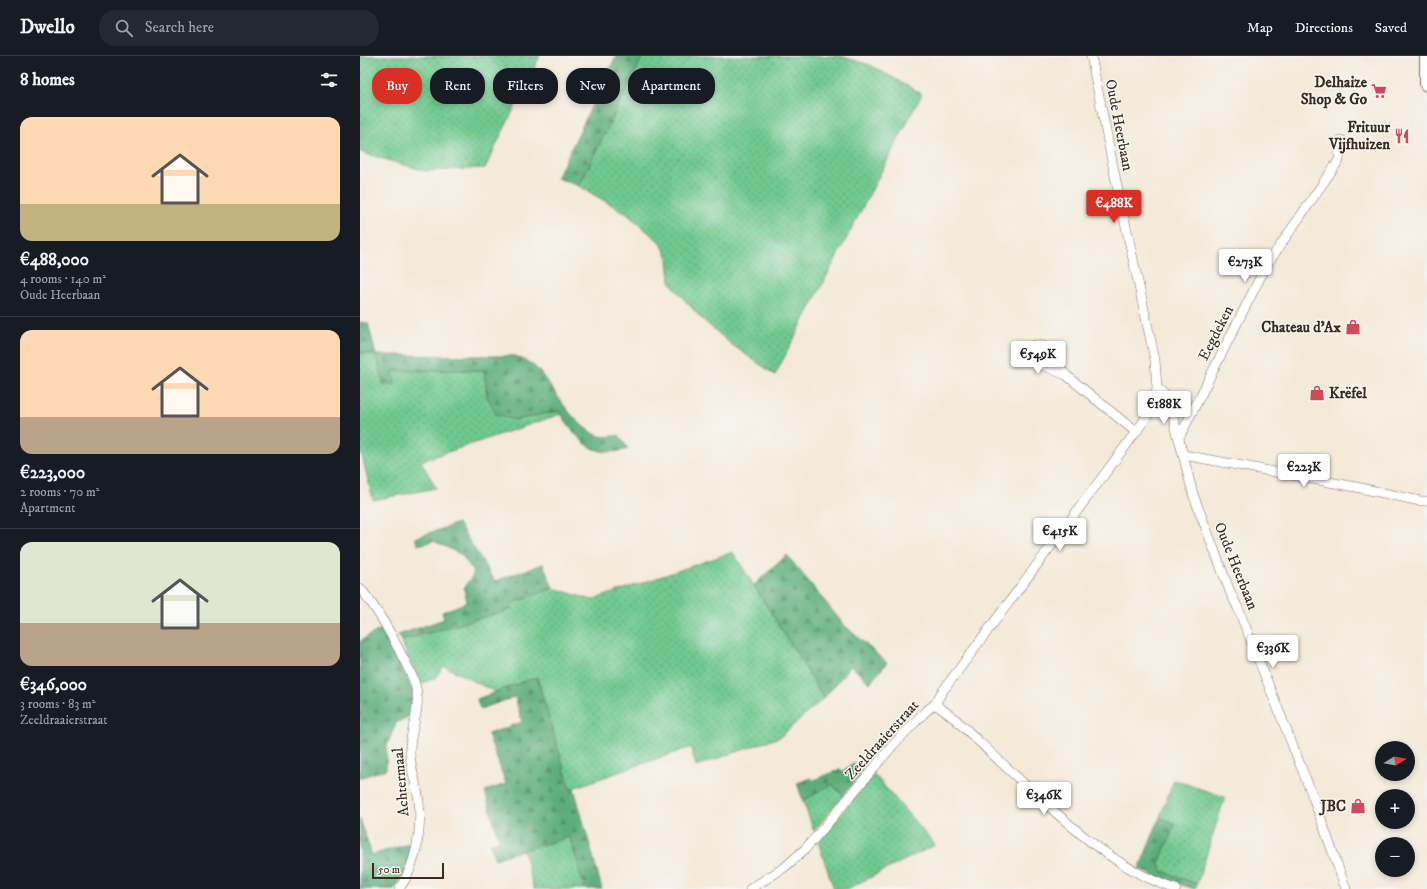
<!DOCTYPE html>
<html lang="en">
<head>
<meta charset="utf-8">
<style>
	:root { --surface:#171b24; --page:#242831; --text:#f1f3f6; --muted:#9ea1a6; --line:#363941; --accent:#d93025 }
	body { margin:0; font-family:"IM FELL DW Pica",serif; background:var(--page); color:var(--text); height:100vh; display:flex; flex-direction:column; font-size:15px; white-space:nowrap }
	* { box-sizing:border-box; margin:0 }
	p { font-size:13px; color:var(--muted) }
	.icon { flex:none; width:22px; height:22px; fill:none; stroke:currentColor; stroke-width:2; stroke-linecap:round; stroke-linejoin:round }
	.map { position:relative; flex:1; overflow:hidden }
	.details { display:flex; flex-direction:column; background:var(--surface); width:360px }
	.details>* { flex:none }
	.top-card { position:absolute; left:12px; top:12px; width:380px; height:36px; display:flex; gap:8px }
	.needle { width:26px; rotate:79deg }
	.tools { position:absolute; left:1015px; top:685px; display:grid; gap:8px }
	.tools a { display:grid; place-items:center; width:40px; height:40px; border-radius:50%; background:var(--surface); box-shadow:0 2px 6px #0003; font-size:20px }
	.scale { position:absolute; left:12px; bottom:10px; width:72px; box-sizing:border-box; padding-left:4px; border:2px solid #3b2a1e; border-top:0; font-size:11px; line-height:14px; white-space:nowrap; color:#3b2a1e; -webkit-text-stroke:3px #f6f6f2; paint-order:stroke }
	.price { position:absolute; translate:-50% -34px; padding:0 9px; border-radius:4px; background:#fff; color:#222; font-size:13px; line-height:26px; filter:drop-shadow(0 1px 2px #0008) }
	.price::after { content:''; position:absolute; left:50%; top:24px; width:12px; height:9px; margin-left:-6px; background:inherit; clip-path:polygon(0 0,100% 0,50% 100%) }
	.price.active { background:var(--accent); color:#fff }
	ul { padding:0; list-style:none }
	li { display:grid; align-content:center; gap:8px; height:212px; padding:0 20px }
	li+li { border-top:1px solid var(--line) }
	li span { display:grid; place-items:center; height:124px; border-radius:12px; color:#555 }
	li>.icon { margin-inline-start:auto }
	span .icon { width:72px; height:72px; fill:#fffc; stroke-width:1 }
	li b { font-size:17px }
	h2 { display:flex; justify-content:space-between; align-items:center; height:48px; padding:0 20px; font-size:17px }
	.tag { padding:0 14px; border-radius:16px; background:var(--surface); box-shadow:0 2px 6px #0003; font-size:14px; line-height:36px }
	.tag.active { background:var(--accent); color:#fff }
	header { display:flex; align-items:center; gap:24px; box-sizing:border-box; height:56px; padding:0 20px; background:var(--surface); border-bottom:1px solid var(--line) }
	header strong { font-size:19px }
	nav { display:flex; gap:22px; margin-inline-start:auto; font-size:14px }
	.search { width:280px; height:36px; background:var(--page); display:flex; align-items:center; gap:10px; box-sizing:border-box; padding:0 14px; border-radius:16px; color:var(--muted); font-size:15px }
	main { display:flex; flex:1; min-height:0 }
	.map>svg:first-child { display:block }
</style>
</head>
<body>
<header>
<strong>Dwello</strong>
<div class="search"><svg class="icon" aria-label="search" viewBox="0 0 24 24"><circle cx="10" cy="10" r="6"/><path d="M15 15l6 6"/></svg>Search here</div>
<nav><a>Map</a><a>Directions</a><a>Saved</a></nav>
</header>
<main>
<section class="details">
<h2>8 homes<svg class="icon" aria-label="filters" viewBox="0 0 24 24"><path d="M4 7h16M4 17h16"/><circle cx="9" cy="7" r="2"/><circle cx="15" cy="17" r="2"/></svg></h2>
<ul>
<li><span style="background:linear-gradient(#ffd9b3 70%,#c2b280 0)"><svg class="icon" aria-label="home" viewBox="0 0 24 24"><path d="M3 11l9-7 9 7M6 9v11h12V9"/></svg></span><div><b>€488,000</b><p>4 rooms · 140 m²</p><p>Oude Heerbaan</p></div></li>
<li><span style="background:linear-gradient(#ffd9b3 70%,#b9a48a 0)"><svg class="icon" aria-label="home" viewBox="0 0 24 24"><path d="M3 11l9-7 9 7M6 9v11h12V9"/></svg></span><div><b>€223,000</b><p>2 rooms · 70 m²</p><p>Apartment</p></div></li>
<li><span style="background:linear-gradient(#dfe7d0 65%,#b9a48a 0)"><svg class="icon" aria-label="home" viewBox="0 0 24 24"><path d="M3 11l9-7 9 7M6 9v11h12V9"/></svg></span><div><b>€346,000</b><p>3 rooms · 83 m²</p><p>Zeeldraaierstraat</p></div></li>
</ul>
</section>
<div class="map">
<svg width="1067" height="833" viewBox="0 0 1067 833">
	<defs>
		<pattern id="grass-dots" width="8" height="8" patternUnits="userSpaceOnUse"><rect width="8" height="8" fill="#70c98f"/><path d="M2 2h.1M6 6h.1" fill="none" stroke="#5da374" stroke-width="1.8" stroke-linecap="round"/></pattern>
		<pattern id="forest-firs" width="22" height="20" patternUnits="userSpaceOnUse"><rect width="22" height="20" fill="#5cad7a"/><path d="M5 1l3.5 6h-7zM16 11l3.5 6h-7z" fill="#4d8d63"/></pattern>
	</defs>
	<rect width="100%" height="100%" fill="#f6f6f2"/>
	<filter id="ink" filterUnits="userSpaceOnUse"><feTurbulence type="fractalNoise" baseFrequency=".025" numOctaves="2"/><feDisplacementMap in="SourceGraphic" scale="8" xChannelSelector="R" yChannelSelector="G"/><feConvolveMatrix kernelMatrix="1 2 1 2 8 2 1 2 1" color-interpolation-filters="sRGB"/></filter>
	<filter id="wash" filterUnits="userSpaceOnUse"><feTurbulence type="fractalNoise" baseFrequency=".012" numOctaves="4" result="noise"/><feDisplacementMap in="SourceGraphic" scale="16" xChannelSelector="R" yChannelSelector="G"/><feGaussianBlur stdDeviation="0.9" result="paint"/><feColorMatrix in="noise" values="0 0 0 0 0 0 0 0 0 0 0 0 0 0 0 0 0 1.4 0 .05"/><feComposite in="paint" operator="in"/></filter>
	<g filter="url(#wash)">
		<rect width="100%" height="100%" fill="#f4e9d8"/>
		<path fill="url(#grass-dots)" stroke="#567a56" d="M0,0h180l-55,112 -60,3 -65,-19z
			M283,0h197l30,9 52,29 -147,281 -44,-31 -31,-27 -24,-27 -6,-9 -2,-23 -7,-15 -34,-29 -48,-28z
			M0,296l16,3 17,16 91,-1 3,26 28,24 43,-9 3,3 -140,47 15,27 -63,12 -13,-52z
			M373,496l91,146 -44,39 -84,29 -5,-19 -121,42 -33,-112 -42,15 -51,-26 -9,12 -15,6 -19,-43 111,-32 -2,-5 43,-16 39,12z
			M514,718l61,71 -88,44h-13l-16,-47z
			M814,724l51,17 -28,87 -35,-13 -3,-8 16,-39 -15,-7z
			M472,728l11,12 -29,35 -11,-30z
			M210,781l15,52h-51l-11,-39z"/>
		<path fill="url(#forest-firs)" stroke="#4c6c4c" d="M256,0h27l-64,130 -22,-8z
			M0,266l8,1 8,32 140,1c7,4 16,7 21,13 18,20 34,55 60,66 7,3 15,1 22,0l9,14c-36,10 -49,-8 -67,-35l-3,-3 -43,9 -19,-6 -9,-18 -3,-26 -91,1 2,13 -11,1 -8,-30 -16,-3z
			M98,467l37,58 48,-17 10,24 -42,16 1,5 -111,32 -3,-6 46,-16 -2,-7 25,-10 -3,-14 10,-15 -12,-18 -28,-14 -16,4 -3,-7z
			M427,499l58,71 42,37 -17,20 -19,-17 -27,32 -70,-113z
			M21,573l29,56 4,12 -2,18 -16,8 -9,23 -1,23 -26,9v-137z
			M177,621l33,112 4,-1 28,101h-17l-15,-52 -47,13 -28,9 -5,-16 9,-2 -14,-50 21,-7 -18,-50 34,-12 -7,-25 -35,12 -3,-10z
			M493,707l9,9 -19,24 -11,-12 -29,17 -6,-18 14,-5 1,3 28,-12 3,2z
			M800,761l15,7 -16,39 3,8 35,13 -2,5 -36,-11 -20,-9z
			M0,763l12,36 39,-12c0,18 -6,32 -17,46h-34z"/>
	</g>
	<g filter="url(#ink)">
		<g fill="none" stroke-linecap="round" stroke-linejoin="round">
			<defs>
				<path id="street" d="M706,319l-23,-29 -9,-1 -4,4 -1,7 3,5 34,14 70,57
					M797,332l8,8 6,12 22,86 38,100 7,14 75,189 33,92
					M819,382l87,-172 73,-106 2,-20
					M824,399l172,32 64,14h7
					M0,532c18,22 32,47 44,72 5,9 10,18 12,28 5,20 -5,40 -6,60 -1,19 7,35 9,54 3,28 -3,64 -20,87
					M575,648l19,14c30,28 60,57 91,85 39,35 80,70 131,86
					M390,833l35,-22 20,-18 17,-19 71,-85 33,-34 9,-7 7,-12 194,-260 15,-22 6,-22 -2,-28 -40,-184 -24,-120"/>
				<path id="primary" d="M1067,0v28"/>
			</defs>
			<use href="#street" stroke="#7c6d5f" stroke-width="10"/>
			<use href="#primary" stroke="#7c6d5f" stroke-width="16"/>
			<use href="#street" stroke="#fff" stroke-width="9"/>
			<use href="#primary" stroke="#fff" stroke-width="14"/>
		</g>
	</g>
	<defs>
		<symbol id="supermarket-bare" viewBox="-9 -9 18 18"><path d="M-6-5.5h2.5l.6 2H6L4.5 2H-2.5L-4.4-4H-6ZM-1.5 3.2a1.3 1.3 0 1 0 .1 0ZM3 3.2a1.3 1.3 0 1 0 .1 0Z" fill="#d1495b" stroke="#f6f6f2" stroke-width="2.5" paint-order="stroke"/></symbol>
		<symbol id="restaurant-bare" viewBox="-9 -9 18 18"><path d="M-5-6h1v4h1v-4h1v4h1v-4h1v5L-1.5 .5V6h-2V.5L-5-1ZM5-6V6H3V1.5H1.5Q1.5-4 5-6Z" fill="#d1495b" stroke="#f6f6f2" stroke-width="2.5" paint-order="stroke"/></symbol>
		<symbol id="shop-bare" viewBox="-9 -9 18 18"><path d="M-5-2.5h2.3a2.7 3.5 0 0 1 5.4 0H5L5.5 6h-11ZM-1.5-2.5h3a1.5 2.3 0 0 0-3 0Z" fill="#d1495b" stroke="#f6f6f2" stroke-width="2.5" paint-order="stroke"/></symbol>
	</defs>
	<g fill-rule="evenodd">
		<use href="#supermarket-bare" x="1008" y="24" width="22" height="22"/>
		<use href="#restaurant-bare" x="1031" y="69" width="22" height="22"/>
		<use href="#shop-bare" x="982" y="260" width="22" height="22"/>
		<use href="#shop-bare" x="946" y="326" width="22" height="22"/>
		<use href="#shop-bare" x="987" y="739" width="22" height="22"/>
	</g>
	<g text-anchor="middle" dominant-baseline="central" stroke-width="3" stroke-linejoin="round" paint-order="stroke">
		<g font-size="15" font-weight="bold" fill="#3b2a1e" stroke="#f6f6f2" text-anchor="end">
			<text x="1007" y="26">Delhaize<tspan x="1007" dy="17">Shop &amp; Go</tspan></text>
			<text x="1030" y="71">Frituur<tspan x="1030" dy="17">Vijfhuizen</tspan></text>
			<text x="981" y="271">Chateau d'Ax</text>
			<text x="969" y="337" text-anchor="start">Krëfel</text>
			<text x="986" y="750">JBC</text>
		</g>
		<g font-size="15" fill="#3b2a1e" stroke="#f6f6f2">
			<text transform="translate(759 69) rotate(79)">Oude Heerbaan</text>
			<text transform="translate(856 277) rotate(-63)">Eegdeken</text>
			<text transform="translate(876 510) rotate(68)">Oude Heerbaan</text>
			<text transform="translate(522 684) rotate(-48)">Zeeldraaierstraat</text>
			<text transform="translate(41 726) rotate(-95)">Achtermaal</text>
		</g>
	</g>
</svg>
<div class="tools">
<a><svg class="needle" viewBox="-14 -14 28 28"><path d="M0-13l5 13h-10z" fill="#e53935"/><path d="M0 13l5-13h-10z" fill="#9ea1a6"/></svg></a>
<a>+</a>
<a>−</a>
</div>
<div class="scale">50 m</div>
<b class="price active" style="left:754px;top:168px">€488K</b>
<b class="price" style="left:885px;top:227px">€273K</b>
<b class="price" style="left:678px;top:319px">€549K</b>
<b class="price" style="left:804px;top:369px">€188K</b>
<b class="price" style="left:944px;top:432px">€223K</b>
<b class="price" style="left:700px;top:496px">€415K</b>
<b class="price" style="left:913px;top:613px">€336K</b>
<b class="price" style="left:684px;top:760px">€346K</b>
<div class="top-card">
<a class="tag active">Buy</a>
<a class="tag">Rent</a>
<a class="tag">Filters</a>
<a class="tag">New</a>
<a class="tag">Apartment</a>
</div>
</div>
</main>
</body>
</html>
